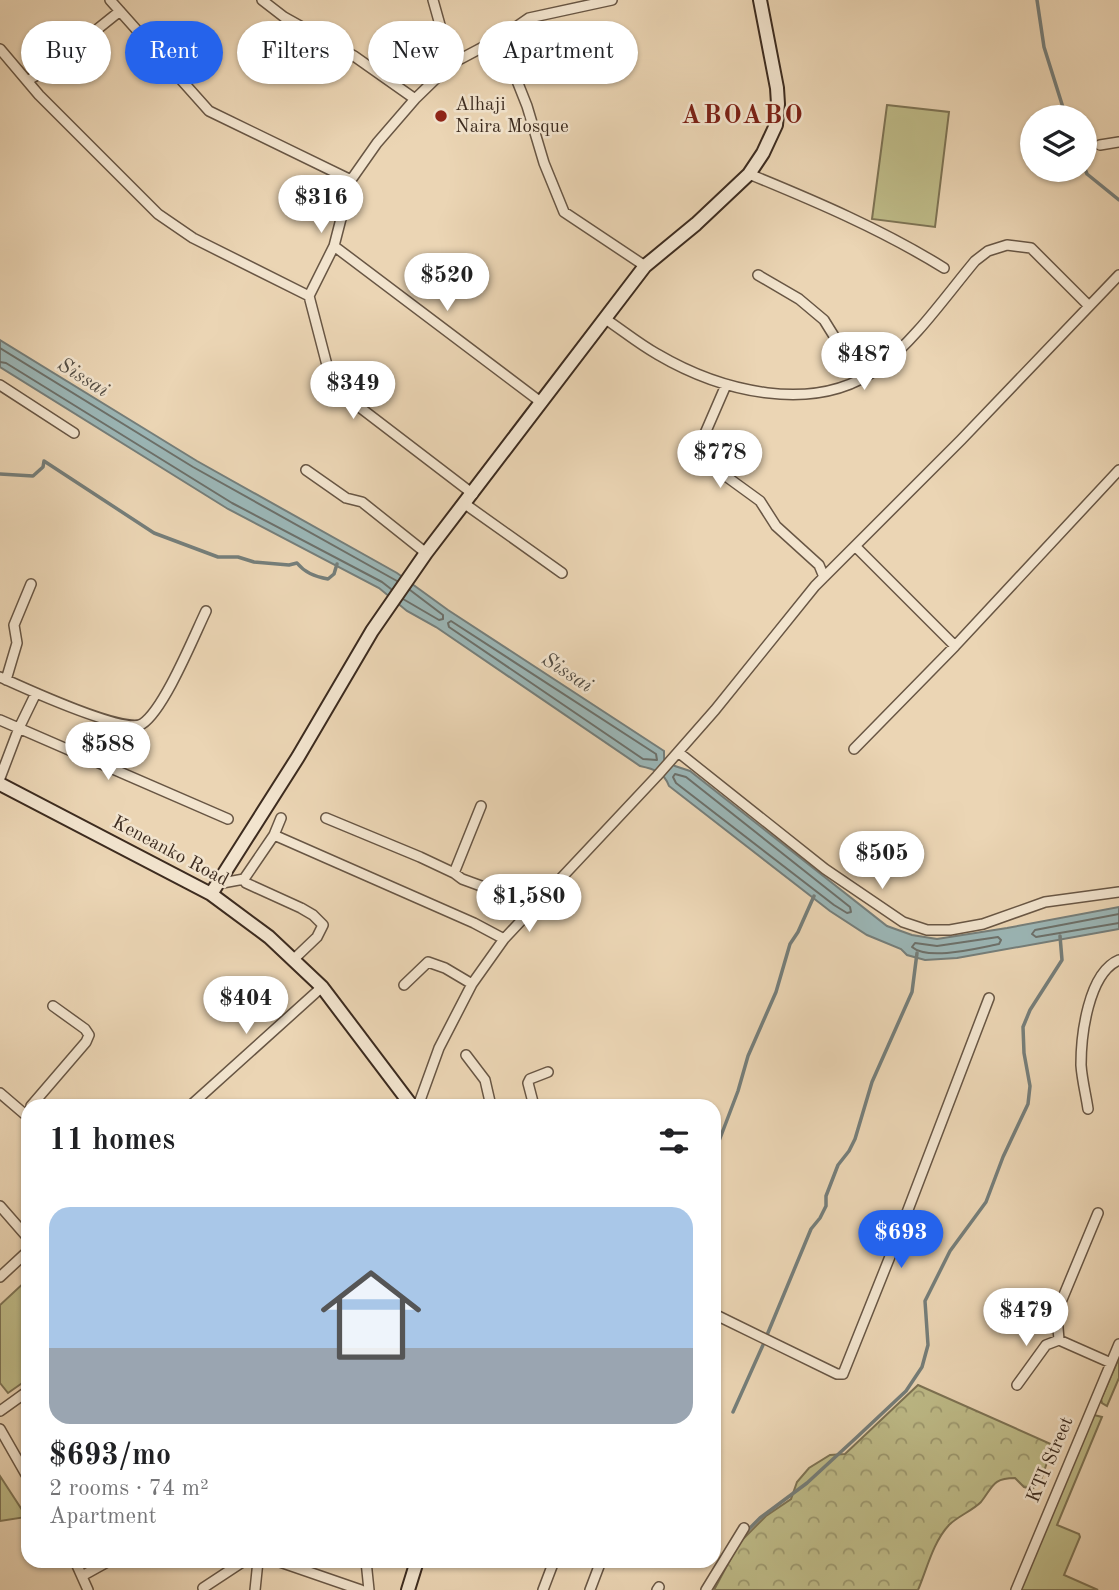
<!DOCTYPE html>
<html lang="en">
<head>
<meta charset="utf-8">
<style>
	:root { --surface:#fff; --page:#f6f6f6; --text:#202124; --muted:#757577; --accent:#2563eb }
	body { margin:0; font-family:"Old Standard TT",serif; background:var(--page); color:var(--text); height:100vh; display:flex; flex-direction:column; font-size:26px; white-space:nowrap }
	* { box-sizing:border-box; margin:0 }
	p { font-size:23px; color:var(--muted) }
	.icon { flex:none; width:38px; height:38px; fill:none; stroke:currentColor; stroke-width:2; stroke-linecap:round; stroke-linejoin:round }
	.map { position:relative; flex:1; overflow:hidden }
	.details { position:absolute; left:21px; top:1099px; width:700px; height:469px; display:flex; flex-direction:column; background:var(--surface); border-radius:21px; box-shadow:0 2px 5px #0004 }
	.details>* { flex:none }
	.guide { position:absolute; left:21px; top:21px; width:700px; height:63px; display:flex; gap:14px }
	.tools { position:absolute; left:1020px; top:105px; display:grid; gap:14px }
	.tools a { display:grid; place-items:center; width:77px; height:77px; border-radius:50%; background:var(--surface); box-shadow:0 2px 5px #0004; font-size:35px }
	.price { position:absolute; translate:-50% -60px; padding:0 16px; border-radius:24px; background:#fff; color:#222; font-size:23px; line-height:46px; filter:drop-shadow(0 2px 4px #0008) }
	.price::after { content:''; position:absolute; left:50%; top:42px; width:21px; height:16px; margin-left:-10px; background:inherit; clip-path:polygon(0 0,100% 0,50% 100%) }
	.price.on { background:var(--accent); color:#fff }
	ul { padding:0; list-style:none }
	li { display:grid; align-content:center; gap:14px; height:371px; padding:0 28px }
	li span { display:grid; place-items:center; height:217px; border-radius:21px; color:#555 }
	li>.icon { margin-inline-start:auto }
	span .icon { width:126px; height:126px; fill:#fffc; stroke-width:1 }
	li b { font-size:30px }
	h2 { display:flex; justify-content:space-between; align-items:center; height:84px; padding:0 28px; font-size:30px }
	.chip { padding:0 24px; border-radius:32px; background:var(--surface); box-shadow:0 2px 5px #0004; font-size:24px; line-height:63px }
	.chip.on { background:var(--accent); color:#fff }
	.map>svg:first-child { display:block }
</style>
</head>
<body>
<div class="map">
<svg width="1119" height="1590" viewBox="0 0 1119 1590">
	<defs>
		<pattern id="forest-crowns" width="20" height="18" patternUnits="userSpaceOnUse" patternTransform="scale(1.75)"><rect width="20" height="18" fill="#bebb88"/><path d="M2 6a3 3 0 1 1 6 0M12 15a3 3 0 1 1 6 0" fill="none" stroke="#9c986f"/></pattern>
	</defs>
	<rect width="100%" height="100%" fill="#ebd5b4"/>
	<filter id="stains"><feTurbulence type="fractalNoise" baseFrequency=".00286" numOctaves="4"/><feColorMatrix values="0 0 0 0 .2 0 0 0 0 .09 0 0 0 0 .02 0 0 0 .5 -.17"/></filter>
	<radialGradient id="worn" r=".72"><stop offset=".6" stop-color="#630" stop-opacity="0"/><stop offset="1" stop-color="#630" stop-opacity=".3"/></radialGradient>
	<path fill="#bebb88" stroke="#7d7354" stroke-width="2" d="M887,105l62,7 -14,115 -63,-8z
		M28,1279v100l-20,14 -8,-10v-78z
		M1119,1358v20l-12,28 -5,-3 -1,-4z
		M1094,1415l8,2 -45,108 22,9 1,3 -16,38 34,15h-79z
		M0,1476l26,40v1l-26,4z"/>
	<path fill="url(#forest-crowns)" stroke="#7d7354" stroke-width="2" d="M918,1385l135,60 -13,38 -8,6 -8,-2 -9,-9c-23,0 -22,9 -34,24 -9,9 -23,14 -32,23 -16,17 -22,44 -31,65h-204l25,-47 27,-27 25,-17 6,-17 12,-14 21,-13 15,-1z"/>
	<path fill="#9bb6b6" stroke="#757e7a" stroke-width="2" d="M0,340l197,121 200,112 51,37 216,141v8l11,7 15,5 197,155 25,9 25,4 70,-11 112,-21v22l-162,29 -32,2 -18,-5 -6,-6 -34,-14 -37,-24 -161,-125c-5,-14 -15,-17 -29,-20l-204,-139 -29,-16 -28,-23 -151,-79 -228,-142z"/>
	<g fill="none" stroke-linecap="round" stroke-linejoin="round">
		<path stroke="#6c706a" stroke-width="2" d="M0,348l193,119 204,114
			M0,362l6,1 226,140 150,79 9,7
			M403,599l36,21 4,-1v-4l-33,-25
			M451,621l205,133 1,6 -14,-1 -194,-132 -1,-4z
			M675,774l11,3 164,130 1,5 -4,1 -13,-8 -158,-122 -3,-6z
			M1119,914l-84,16 -3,4 4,3 83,-14
			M998,937l3,3 -2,4c-21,4 -71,17 -87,3l3,-4 22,3z"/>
		<path stroke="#757e7a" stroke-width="3.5" d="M1037,0l7,47 22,70
			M1085,169l2,5 32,26
			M0,474l33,2 10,-9 1,-6 110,72 64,24h20l16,5 35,3 8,-2c8,10 18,14 31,16l6,-5 3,-10
			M714,1172l5,-31 19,-50 10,-35 28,-64 14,-48 8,-12 16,-36
			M767,1335l44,-106 9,-11 6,-12v-10l12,-31 11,-14 6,-12 17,-57 40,-90 5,-39
			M733,1412l30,-67
			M746,1532l14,-14 47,-35 50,-46 49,-46 16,-24 6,-22 -3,-44 25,-50 36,-49 17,-45 25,-53 2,-18 -6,-33 -1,-26 7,-17 32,-50 -2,-24"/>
		<defs>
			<path id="street" d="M110,0l99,111 142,69
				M262,0l22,17 70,39 61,43
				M433,0l18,64
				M500,38l27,68 17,57 20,49 81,54
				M0,49l39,46 119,119 35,24 116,58
				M27,81l22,-13 71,-57
				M1100,145l19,-3
				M749,174c66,27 134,56 195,94
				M334,246l208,157
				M758,275l41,24 25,21 36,58
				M604,318c18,12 35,26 53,36 63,37 157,62 222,14 37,-29 66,-71 96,-107l13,-10 19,-6 24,3 57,57
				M0,385l74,48
				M726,385l-26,60 -1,9 6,7 55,40 16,25 43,39 5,12
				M306,470l40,28 16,4 64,51
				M473,494l-115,-88 -19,-18 -11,-19 -19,-73 25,-50 17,-66 26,-37 38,-44 36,-35 49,-26 29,-20 83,-18
				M465,504l97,69
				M855,546l100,100
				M0,677c22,10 124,57 142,47 22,-14 52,-88 64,-113
				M6,680l11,-37 -3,-18 17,-41
				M0,720l228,99
				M854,749l101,-103 164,-176
				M678,752l147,117 78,53 24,8h23l33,-6 62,-22 74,-10
				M0,778l19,-50 17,-35
				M281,818l-7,17 -30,44 2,4 55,25 12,7 10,10 -6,12 -23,22
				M326,818l94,39 34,16 8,6 41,15 24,19
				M274,835l200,88 30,16
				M454,873l27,-67
				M217,884l27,-5
				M404,985l24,-23 17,6 27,16
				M466,1055l19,25 6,26
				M0,1093l28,24
				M31,1106l55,-64 3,-7 -4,-6 -32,-23
				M190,1106l132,-119
				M418,1106l21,-58 33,-64 32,-45 153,-163 58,-66 100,-124 146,-146 158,-165
				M534,1106l-6,-23 2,-4 18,-7
				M1088,1109c-2,-14 -6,-29 -7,-44 0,-29 7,-92 38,-105
				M0,1206l28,32
				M0,1277l28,-26
				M714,1314l123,60h6l50,-125 96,-251
				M1059,1340l-2,-24 4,-14 37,-89
				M1017,1385l29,-40 13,-5 52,23
				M0,1411l28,-20
				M0,1429l28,49
				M75,1561l13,29
				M277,1561l84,29
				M366,1561l3,29
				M82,1576l27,-15
				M203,1588l41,-27
				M255,1590l3,-29
				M543,1590l11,-29
				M590,1590l11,-29
				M657,1590l2,-3
				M706,1590l38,-62
				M1016,1590l103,-246"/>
			<path id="secondary" d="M0,784l211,110 58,43 53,50 90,119
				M211,894l87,-137 74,-126 54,-78 219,-287 51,-42 53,-50 14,-21 13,-28 2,-21 -1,-16 -17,-88
				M408,1590l9,-29"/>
		</defs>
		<use href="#street" stroke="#685644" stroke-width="12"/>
		<use href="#secondary" stroke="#3c2b1f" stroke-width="16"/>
		<use href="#street" stroke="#f2e4ce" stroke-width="9"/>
		<use href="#secondary" stroke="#f2e4ce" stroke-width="12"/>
	</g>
	<circle fill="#8f2418" stroke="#f2e4ce" stroke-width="2.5" cx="441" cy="116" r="7"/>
	<g text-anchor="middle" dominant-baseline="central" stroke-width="5" stroke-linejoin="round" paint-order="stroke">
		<g font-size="19" fill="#3c2b1f" stroke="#f2e4ce" text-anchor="start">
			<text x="455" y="105">Alhaji<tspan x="455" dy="22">Naira Mosque</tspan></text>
		</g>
		<g font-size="19" fill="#3c2b1f" stroke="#f2e4ce">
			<text transform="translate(170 852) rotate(28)">Keneanko Road</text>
			<text transform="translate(1051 1460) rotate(-67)">KTI Street</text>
		</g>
		<g font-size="21" font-style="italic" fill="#544e45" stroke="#f2e4ce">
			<text transform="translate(83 378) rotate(32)">Sissai</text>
			<text transform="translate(567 673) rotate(33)">Sissai</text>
		</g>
		<g font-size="26" font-weight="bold" letter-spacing="2" fill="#7a1f14" stroke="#f2e4ce">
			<text x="743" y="116">ABOABO</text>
		</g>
	</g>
	<rect width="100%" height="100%" filter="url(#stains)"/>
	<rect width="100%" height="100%" fill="url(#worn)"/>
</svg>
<div class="tools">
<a><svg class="icon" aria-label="layers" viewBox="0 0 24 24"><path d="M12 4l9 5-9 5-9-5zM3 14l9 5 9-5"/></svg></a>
</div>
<b class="price" style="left:321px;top:235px">$316</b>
<b class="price" style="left:447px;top:313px">$520</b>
<b class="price" style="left:864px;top:392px">$487</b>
<b class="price" style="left:353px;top:421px">$349</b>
<b class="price" style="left:720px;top:490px">$778</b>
<b class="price" style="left:108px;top:782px">$588</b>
<b class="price" style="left:882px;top:891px">$505</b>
<b class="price" style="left:529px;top:934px">$1,580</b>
<b class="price" style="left:246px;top:1036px">$404</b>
<b class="price on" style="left:901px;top:1270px">$693</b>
<b class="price" style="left:1026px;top:1348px">$479</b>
<div class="guide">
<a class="chip">Buy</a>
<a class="chip on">Rent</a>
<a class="chip">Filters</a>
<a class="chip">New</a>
<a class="chip">Apartment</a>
</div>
<section class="details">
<h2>11 homes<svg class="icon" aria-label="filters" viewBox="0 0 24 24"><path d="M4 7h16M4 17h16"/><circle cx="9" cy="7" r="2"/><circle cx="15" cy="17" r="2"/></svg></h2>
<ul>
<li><span style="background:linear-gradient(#a9c7e8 65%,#9aa5b1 0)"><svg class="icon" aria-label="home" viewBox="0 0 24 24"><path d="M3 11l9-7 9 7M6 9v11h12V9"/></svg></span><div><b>$693/mo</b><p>2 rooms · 74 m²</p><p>Apartment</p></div></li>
</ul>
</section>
</div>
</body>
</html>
